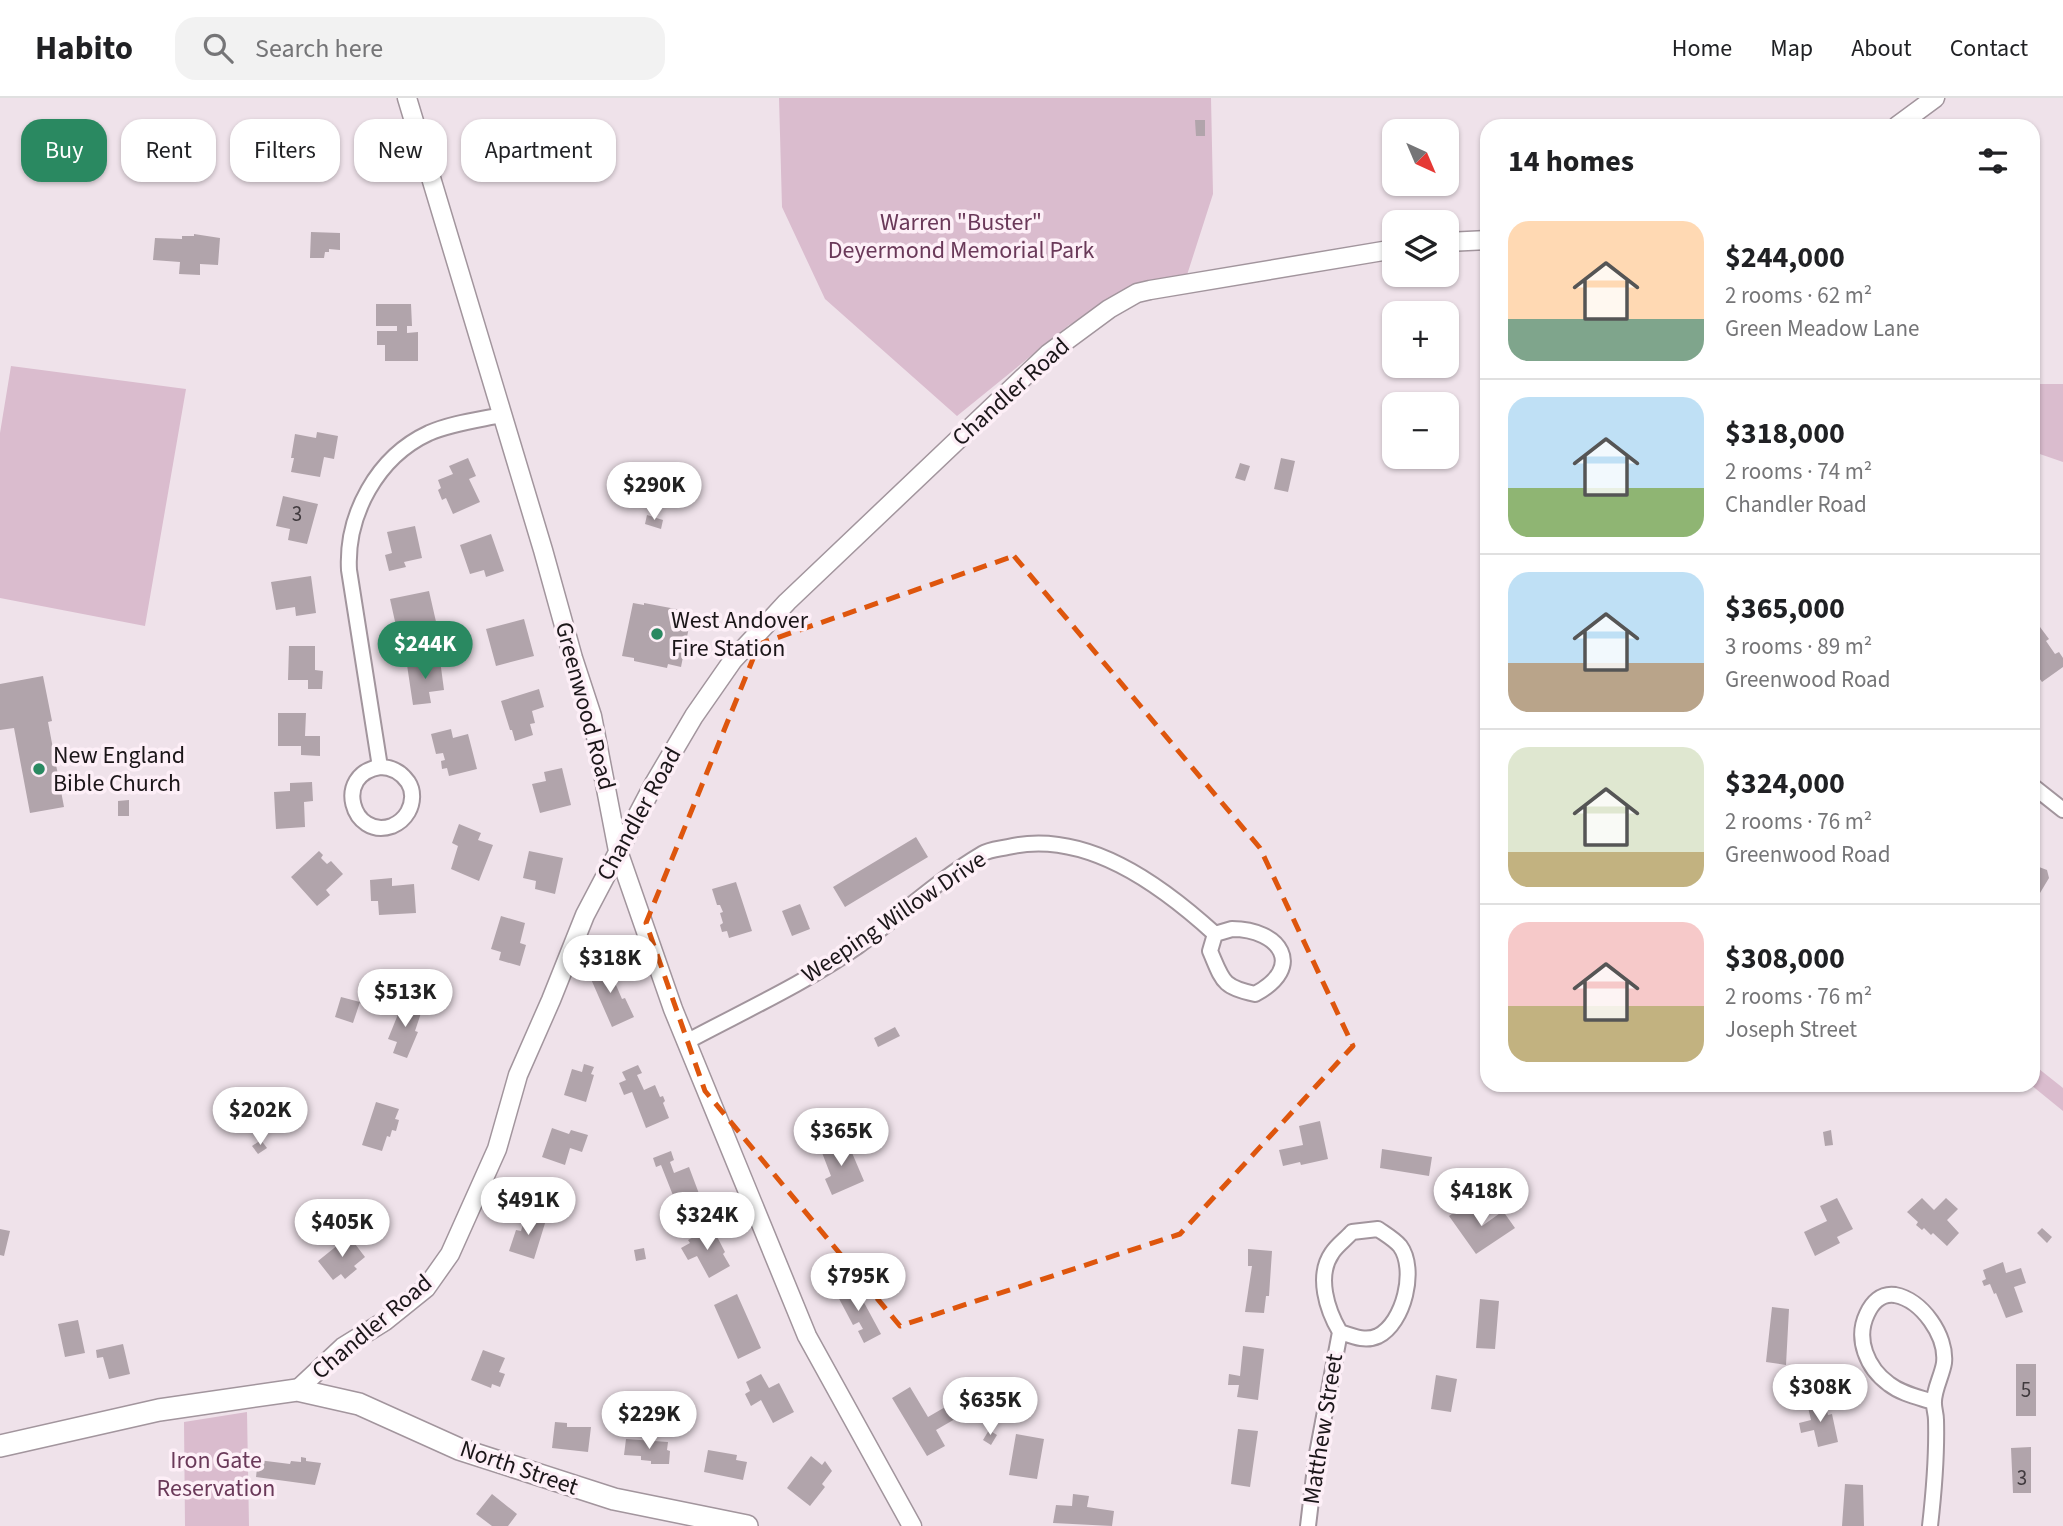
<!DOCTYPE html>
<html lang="en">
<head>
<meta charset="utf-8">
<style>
	:root { --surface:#fff; --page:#f2f2f2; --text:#202124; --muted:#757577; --line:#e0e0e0; --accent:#2a8961 }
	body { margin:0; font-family:"Source Sans 3",sans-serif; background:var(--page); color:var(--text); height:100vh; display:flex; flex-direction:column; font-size:26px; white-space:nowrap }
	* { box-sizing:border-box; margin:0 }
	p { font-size:23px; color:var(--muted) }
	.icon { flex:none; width:38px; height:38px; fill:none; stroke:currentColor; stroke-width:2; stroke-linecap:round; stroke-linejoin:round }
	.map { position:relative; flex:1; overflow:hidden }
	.sheet { position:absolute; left:1480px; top:21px; width:560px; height:973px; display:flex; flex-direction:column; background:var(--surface); border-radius:21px; box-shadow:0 2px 5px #0004 }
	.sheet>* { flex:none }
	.hud { position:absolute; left:21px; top:21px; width:665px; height:63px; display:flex; gap:14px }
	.needle { width:46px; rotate:136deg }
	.controls { position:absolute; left:1382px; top:21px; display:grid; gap:14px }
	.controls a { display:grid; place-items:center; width:77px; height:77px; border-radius:14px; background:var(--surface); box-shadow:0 2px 5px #0004; font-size:35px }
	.price { position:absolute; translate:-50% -60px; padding:0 16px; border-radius:24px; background:#fff; color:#222; font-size:23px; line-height:46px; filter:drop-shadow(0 2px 4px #0008) }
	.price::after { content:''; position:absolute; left:50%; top:42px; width:21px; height:16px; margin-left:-10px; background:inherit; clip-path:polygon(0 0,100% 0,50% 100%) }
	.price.active { background:var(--accent); color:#fff }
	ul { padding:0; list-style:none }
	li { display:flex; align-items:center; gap:21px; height:175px; padding:0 28px }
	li+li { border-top:2px solid var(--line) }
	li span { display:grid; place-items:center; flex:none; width:196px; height:140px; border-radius:21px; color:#555 }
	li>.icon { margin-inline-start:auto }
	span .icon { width:84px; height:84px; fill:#fffc; stroke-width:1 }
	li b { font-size:30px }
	h2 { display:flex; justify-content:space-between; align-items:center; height:84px; padding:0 28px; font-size:30px }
	.chip { padding:0 24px; border-radius:21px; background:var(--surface); box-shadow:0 2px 5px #0004; font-size:24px; line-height:63px }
	.chip.active { background:var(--accent); color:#fff }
	header { display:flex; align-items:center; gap:42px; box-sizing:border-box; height:98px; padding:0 35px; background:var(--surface); border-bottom:2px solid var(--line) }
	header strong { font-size:33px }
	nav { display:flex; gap:38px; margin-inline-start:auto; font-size:24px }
	.search { width:490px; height:63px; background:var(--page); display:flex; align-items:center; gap:18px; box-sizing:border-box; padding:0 24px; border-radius:21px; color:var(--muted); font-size:26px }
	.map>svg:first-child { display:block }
</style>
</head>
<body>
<header>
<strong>Habito</strong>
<div class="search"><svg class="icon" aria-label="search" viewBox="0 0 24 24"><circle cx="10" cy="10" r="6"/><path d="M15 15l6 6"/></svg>Search here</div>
<nav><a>Home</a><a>Map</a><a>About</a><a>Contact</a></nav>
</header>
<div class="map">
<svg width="2063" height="1428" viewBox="0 0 2063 1428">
	<rect width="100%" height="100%" fill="#efe2ea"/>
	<path fill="#dabcce" d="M779,0h432l2,96 -26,81 -118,50 -112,91 -132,-117 -43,-92z
		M11,268l175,23 -41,237 -145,-28v-165z
		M2034,286h29v78l-29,-10z
		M2034,967l29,23v23l-32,-26h3z
		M247,1314l2,114h-64l-1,-104z"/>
	<path fill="#b1a4ab" d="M1195,22h10v16h-9z
		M311,134l29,1v17l-11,-1v3h-4l-1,6h-14z
		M194,136l26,4 -2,27 -18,-1v11l-21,-1 1,-12 -27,-2 2,-22 27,1v-3h12z
		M376,206h35l1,22h-5v7l11,-1v29h-33v-16h-8v-14h20v-5h-21z
		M317,334l21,4 -4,23 -10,-2 -4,20 -29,-5 3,-14h-3l4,-24 21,4z
		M468,360l8,18 -7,3 11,23 -27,12 -7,-16 -4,2 -4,-10 3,-2 -3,-8 15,-6 -4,-8z
		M1281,360l14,3 -7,31 -14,-3z
		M1240,365l10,3 -5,15 -10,-3z
		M283,398l35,8 -11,40 -19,-4 2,-11 -14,-3z
		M647,417l16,5 -2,9 -16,-5z
		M415,428l7,32 -18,4 2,5 -17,4 -4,-16 7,-2 -5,-21z
		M491,436l13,37 -18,6 -2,-7 -14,4 -10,-29z
		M311,478l5,37 -20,3 -1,-9 -19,3 -5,-28z
		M429,493l8,35 -39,9 -8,-36z
		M633,505l11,2v-2l48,9 -11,55 -13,-3 -1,4 -33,-7v-3l-12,-2z
		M524,521l10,37 -38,10 -10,-37z
		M2040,529l9,12 -3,2 9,13 4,-2 4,6v9l-21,15 -8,-11v-40z
		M289,548h26v24l8,1 -1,18h-14v-9h-20z
		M440,562l4,30 -15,2 2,11 -18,2 -6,-40z
		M43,578l9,45 -4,1 16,85 -34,6 -16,-85 -14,2v-46z
		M539,591l5,18 -12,4 3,12 -5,1 3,11 -18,6 -3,-11h-2l-9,-29z
		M278,615h28l-1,23h15v20l-19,-1v-9h-23z
		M451,631l2,9 15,-4 9,35 -28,7 -2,-8 -5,1 -1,-8 4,-1 -2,-7 -7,1 -5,-20z
		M562,670l9,37 -31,8 -8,-29 14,-3 -2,-9z
		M312,684l1,19 -9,1 1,25 -29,2 -2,-37 16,-1v-8z
		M129,702v16h-11v-15z
		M459,726l22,9 -3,7 15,5 -14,36 -28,-12 7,-23 -6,-3z
		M916,739l12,20 -83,50 -12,-20z
		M319,753l4,4 -2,3 6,6 4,-3 12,13 -17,16 4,5 -13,11 -26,-29z
		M529,753l34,7 -8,36 -20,-5 1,-8 -13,-3z
		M2039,769l8,3 2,8 -15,25v-32z
		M392,780v8l22,-2 2,29 -37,2 -1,-14h-7l-1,-21z
		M736,784l16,49 -23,7 -2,-7 -5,1 -2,-7 3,-2 -3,-10 3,-1 -3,-7h-3l-5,-16z
		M800,806l10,25 -18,7 -10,-25z
		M501,818l24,7 -5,20 6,2 -6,21 -21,-6 2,-8 -10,-3z
		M606,864l16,37 3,-1 9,19 -22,10 -25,-57z
		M341,899l19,5 -7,21 -18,-6z
		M403,904l19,8 -7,21 3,1 -11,26 -14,-5 4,-11 -9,-3z
		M895,929l5,9 -22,11 -4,-9z
		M584,966l10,3 -3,7 3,1 -8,27 -22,-7 8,-26 10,3z
		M638,967l4,8 -5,2 7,15 11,-5 5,12 3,-1 2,5 -2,2 6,15 -23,10 -14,-36 -8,3 -5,-12 7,-3 -4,-8z
		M376,1004l23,7 -4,10 4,1 -3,11 -4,-1 -2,7 -3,-1 -5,15 -20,-6z
		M1320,1023l8,38 -27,6 -1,-3 -17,4 -4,-16 24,-5 -4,-19z
		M552,1030l17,6 2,-4 17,5 -6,17 -12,-4 -5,17 -23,-8z
		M1831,1032l2,15 -8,1 -2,-14z
		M261,1042l6,8 -9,6 -6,-8z
		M847,1043l17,40 -32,14 -7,-16 6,-3 -10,-26z
		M1382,1051l50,8 -3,19 -49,-8z
		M671,1053l3,9 -4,2 4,11 15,-6 12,32 -23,9 -17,-43 -5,2 -3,-9z
		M1837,1100l16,31 -16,8 3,6 -25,13 -11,-24 23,-11 -7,-15z
		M1922,1100l12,12 12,-12 12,11 -11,11 12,13 -12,13 -14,-13 -2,2 -7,-7 -2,2 -6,-5 2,-3 -11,-10z
		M1467,1105l15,23 21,-15 12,17 -39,26 -27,-38z
		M526,1116l20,6 -12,39 -25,-8 7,-21 5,1z
		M712,1129l13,25 -2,2 7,12 -21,12 -12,-22 -9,4 -7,-12 9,-5 -2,-3z
		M2042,1130l10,9 -5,6 -10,-10z
		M0,1131l10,2 -6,25 -4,-1z
		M349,1138l16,21 -11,9 3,3 -12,10 -4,-5 -8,6 -15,-19z
		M644,1150l2,11 -10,2 -2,-11z
		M1248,1151l24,2 -3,45h-3l-2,17 -19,-1 7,-46h-4z
		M2003,1164l3,11 15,-5 5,15 -12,4 9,25 -17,6 -10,-25 -2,1 -4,-10 -6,2 -2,-5 4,-2 -3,-9z
		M854,1186l27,50 -17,9 -6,-12 5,-2 -4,-7 -6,3 -17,-32z
		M737,1196l24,54 -23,11 -24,-54z
		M1480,1201l19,2 -4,48 -19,-1z
		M1772,1209l17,2 -3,56 -20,-3z
		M78,1222l7,33 -20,4 -7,-33z
		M123,1246l7,30 -21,5 -6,-22 -6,1 -1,-8z
		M1243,1248l21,3 -6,51 -21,-3 2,-12h-11l1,-11 11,2z
		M483,1252l22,8 -6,14 6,2 -5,13 -8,-3 -1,4 -20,-8z
		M2016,1266h20v52h-20z
		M761,1276l8,14 10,-5 15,29 -21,11 -12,-23 -10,6 -6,-12 5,-3 -4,-9z
		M1436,1277l21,4 -6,33 -20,-3z
		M910,1289l18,30 19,-11 8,13 -19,11 9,16 -18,10 -35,-58z
		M1824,1301l4,16 4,-1 6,28 -20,5 -4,-17 -13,3 -2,-10 12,-3 -4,-17z
		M555,1324l12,1v4h24l-3,25 -36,-4z
		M1238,1331l20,2 -8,56 -19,-3z
		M989,1332l8,5 -6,10 -8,-5z
		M1016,1336l28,5 -7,40 -28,-4z
		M626,1341l42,3 -1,8 3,1 -1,13h-18v-3l-10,-1v-4l-17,-1z
		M2031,1349v46h-18l-2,-45z
		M708,1352l29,5 -1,5 11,2 -4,18 -39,-8z
		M811,1358l11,9 3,-4 7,10 -10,13 3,3 -15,19 -23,-18z
		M301,1359l5,1v3l15,2 -6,22 -59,-8 2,-17 32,4 1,-3 10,1z
		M1845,1386l18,1 1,41h-22z
		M492,1396l25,20 -9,12h-16l-16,-12z
		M1073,1396l16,2 -2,11 27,4 -2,15 -59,-3 3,-18 16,1z"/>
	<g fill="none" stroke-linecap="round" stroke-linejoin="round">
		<defs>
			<path id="minor" d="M380,669c12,0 21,5 28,15 6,9 5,21 0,30 -4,7 -9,11 -16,14 -40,14 -59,-52 -12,-59l-31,-197c-3,-55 28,-113 80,-137 23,-10 49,-13 73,-18
				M2034,689l29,23
				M1232,831c48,0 74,38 23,65 -33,-7 -32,-13 -45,-43l5,-17z
				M686,944c58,-31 119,-59 172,-96 42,-30 80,-66 124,-92 8,-5 17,-5 26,-7 77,-18 152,37 207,87
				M1308,1428l8,-67 24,-127c-13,-22 -24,-56 -8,-79 5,-8 14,-14 20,-21l26,-3c7,5 16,10 22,17 17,23 4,77 -22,90 -13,6 -26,0 -38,-4
				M1930,1428c4,-35 7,-71 6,-106 0,-6 -2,-11 -2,-16 -1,-13 8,-28 10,-41 3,-27 -22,-63 -49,-68 -14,-2 -23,8 -28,19 -12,25 0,54 22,70 13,10 29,13 44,18"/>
			<path id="tertiary" d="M407,0l136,452 30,108 19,58 26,135 55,158 134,327 105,190
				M1897,28l38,-28
				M1447,144l41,-2
				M297,1292l46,-43 42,-26 41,-33 24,-34 47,-105 21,-74 33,-75 34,-85 70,-133 39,-66 39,-56 54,-58 261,-248 61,-45 28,-16 13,-3 245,-41"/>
			<path id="secondary" d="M0,1348l159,-36 138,-20 62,14 100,45 155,50 133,27"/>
		</defs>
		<use href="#minor" stroke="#a2959d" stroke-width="18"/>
		<use href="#tertiary" stroke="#a2959d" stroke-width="21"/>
		<use href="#secondary" stroke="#a2959d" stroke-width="24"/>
		<use href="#minor" stroke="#fff" stroke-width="14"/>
		<use href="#tertiary" stroke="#fff" stroke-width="18"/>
		<use href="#secondary" stroke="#fff" stroke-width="21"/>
	</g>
	<path fill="none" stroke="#de560d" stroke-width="5" stroke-dasharray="14 9" stroke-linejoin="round" d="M1014,458l246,292 93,198 -173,188 -280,92 -195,-235 -59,-168 113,-279z"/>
	<g fill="#2a8961" stroke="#fdeff7" stroke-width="2.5">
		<circle cx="657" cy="536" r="7"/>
		<circle cx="39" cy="671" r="7"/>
	</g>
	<g text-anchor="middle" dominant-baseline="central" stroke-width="7" stroke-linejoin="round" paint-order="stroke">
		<g font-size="21" fill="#403a3e">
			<text x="297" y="416">3</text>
			<text x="2026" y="1292">5</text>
			<text x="2022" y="1380">3</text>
		</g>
		<g font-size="24" fill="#6a3959" stroke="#fdeff7">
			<text x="961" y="124">Warren "Buster"<tspan x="961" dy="28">Deyermond Memorial Park</tspan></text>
			<text x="216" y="1362">Iron Gate<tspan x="216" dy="28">Reservation</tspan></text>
		</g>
		<g font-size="24" fill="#1b1619" stroke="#fdeff7">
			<text transform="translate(1011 294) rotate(-42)">Chandler Road</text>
			<text transform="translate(585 608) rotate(75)">Greenwood Road</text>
			<text transform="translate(639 716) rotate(-61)">Chandler Road</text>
			<text transform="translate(894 819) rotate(-34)">Weeping Willow Drive</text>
			<text transform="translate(372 1229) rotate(-40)">Chandler Road</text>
			<text transform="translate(1323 1331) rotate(-81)">Matthew Street</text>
			<text transform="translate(519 1370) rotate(19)">North Street</text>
		</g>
		<g font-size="24" fill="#1b1619" stroke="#fdeff7" text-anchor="start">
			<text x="671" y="522">West Andover<tspan x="671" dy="28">Fire Station</tspan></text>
			<text x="53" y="657">New England<tspan x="53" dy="28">Bible Church</tspan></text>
		</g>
	</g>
</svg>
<div class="controls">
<a><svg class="needle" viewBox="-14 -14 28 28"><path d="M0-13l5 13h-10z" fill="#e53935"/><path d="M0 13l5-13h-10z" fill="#757577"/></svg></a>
<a><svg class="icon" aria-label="layers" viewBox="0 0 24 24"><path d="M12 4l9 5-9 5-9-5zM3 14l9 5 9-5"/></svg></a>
<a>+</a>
<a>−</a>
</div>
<b class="price" style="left:654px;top:424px">$290K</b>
<b class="price active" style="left:425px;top:583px">$244K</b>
<b class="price" style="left:610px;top:897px">$318K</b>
<b class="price" style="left:405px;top:931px">$513K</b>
<b class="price" style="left:260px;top:1049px">$202K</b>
<b class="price" style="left:841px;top:1070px">$365K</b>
<b class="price" style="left:1481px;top:1130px">$418K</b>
<b class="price" style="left:528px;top:1139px">$491K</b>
<b class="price" style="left:707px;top:1154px">$324K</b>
<b class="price" style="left:342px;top:1161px">$405K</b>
<b class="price" style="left:858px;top:1215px">$795K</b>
<b class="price" style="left:1820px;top:1326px">$308K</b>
<b class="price" style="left:990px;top:1339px">$635K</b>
<b class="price" style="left:649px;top:1353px">$229K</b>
<div class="hud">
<a class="chip active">Buy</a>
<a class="chip">Rent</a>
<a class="chip">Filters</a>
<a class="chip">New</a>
<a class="chip">Apartment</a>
</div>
<section class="sheet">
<h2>14 homes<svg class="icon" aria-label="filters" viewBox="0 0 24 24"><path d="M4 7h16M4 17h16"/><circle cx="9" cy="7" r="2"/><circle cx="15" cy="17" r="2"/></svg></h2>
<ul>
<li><span style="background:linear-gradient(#ffd9b3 70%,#7fa58c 0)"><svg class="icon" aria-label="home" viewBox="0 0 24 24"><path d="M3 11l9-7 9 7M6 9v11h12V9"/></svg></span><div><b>$244,000</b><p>2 rooms · 62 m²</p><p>Green Meadow Lane</p></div></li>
<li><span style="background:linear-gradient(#bfe0f5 65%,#8fb573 0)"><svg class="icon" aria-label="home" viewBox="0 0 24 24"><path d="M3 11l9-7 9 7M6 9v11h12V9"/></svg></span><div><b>$318,000</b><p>2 rooms · 74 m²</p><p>Chandler Road</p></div></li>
<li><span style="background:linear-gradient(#bfe0f5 65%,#b9a48a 0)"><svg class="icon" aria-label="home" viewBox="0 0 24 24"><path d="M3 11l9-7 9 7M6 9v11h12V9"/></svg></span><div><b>$365,000</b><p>3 rooms · 89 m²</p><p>Greenwood Road</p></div></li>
<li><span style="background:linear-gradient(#dfe7d0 75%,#c2b280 0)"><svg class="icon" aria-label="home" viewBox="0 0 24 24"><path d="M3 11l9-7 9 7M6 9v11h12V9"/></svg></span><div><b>$324,000</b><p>2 rooms · 76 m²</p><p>Greenwood Road</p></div></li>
<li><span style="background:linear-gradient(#f6c9c9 60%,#c2b280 0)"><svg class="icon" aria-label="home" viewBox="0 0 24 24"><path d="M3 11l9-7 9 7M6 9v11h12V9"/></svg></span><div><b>$308,000</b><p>2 rooms · 76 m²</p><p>Joseph Street</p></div></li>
</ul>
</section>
</div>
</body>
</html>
